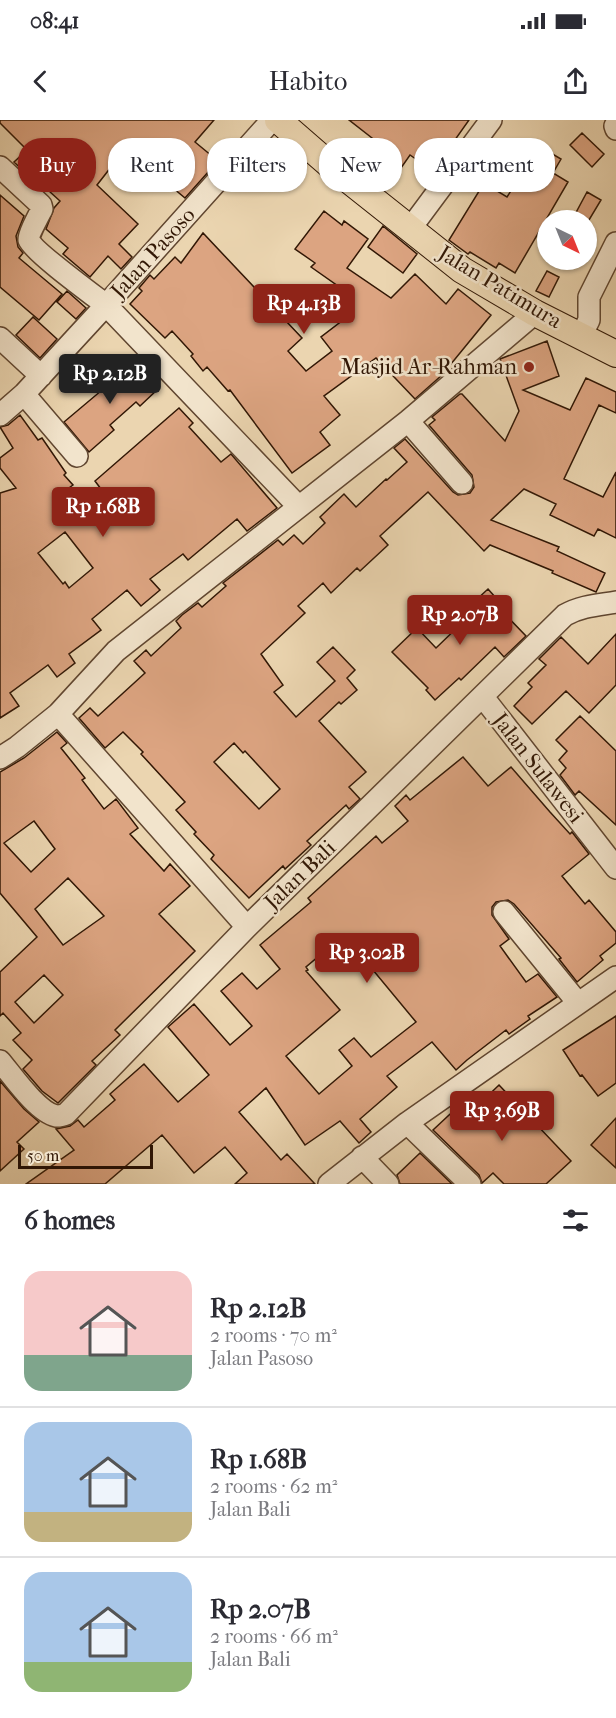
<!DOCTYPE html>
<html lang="en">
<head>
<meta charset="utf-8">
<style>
	:root { --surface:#fff; --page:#f7f7f7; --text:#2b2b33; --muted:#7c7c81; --line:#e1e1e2; --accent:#8f2418 }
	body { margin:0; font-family:"IM FELL French Canon",serif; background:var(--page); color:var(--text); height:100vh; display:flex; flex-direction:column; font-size:22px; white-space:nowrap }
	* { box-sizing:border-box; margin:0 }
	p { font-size:20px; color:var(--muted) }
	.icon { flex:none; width:33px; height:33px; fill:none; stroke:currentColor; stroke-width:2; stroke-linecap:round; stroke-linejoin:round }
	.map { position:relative; height:1064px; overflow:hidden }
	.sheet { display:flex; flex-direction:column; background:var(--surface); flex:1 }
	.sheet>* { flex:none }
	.guide { position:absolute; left:18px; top:18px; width:580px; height:54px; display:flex; gap:12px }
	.needle { width:39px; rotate:137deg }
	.controls { position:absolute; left:537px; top:90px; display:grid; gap:12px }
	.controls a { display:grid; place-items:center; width:60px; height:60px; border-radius:50%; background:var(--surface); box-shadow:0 2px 4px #0004; font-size:30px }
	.scale { position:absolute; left:18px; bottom:15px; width:135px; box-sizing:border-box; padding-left:6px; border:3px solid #311705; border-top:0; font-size:16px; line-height:21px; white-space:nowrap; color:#311705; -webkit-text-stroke:4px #f2e4cc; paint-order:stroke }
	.price { position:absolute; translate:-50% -51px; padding:0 14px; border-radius:6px; background:var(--accent); color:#fff; font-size:20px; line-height:39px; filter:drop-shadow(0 2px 3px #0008) }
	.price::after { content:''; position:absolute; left:50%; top:36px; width:18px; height:14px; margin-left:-9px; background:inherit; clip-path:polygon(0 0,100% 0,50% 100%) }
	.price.current { background:#222; color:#fff }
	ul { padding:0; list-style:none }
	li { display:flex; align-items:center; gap:18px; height:150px; padding:0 24px }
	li+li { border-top:2px solid var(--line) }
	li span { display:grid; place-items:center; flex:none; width:168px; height:120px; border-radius:18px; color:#555 }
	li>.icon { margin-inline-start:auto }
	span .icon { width:72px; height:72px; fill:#fffc; stroke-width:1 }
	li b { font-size:26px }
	h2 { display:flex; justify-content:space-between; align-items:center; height:72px; padding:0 24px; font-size:26px }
	.tag { padding:0 21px; border-radius:24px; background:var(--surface); box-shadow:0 2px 4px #0004; font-size:21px; line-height:54px }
	.tag.current { background:var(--accent); color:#fff }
	.status { display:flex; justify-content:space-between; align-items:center; height:42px; padding:0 30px; background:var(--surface); direction:ltr }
	.status svg { height:16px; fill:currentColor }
	header { display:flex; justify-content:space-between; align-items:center; height:78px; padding:0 24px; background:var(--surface); font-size:27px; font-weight:600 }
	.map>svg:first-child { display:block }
</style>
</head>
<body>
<div class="status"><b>08:41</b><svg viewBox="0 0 49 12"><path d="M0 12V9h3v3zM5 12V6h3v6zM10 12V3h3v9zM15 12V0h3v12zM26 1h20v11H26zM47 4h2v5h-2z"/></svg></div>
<header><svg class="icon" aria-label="back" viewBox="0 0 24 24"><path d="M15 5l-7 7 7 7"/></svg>Habito<svg class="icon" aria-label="share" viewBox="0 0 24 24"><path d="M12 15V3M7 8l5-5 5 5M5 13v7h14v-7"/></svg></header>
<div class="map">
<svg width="616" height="1064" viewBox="0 0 616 1064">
	<rect width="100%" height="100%" fill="#ebd5b0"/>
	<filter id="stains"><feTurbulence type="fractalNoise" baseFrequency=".00333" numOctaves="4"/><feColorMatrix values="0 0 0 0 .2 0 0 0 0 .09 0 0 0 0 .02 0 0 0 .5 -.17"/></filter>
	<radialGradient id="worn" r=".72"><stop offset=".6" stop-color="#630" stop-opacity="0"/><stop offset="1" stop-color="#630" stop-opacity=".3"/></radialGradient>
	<path fill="#dca481" stroke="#311705" stroke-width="1.5" fill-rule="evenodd" d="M0,0h214l-19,22 23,19 -33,37 -18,-15 -2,3 -15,-14 -13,13 -22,-23 -18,23 41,39 -19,20 13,13 -11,12 -13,-13 -18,21 -27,-23 5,-6 -22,-19 8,-21 6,-7 -22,-20 -2,2 -22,-21 13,-12 -27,-27z
		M349,0h120l-36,51 -23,-16 -9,13 -24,-18 4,-5z
		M582,13l22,21 -12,13 -22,-22z
		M544,29l17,10 -8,14 15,9 -53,91 -16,-10 -3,5 -26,-16 -2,2 -19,-14 35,-57 23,14 7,-11 5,4z
		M587,72l14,8 -12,20h-17z
		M0,75l24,21 -8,20 2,11 5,6 -4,5 43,36 -23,26 -39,-33z
		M324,91l18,14 2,-4 24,18 -21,29 44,30 24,-24 31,30 12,-15 33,26 -49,60 -27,24 -39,-41 -52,38 16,19 -20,17 10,13 -38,28 -62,-83 -2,1 -21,-24 -4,4 -12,-15 2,-2 -21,-23 -7,7 -35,-34 12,-13 -3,-3 11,-13 4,4 21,-22 6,6 22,-30 99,105 -14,13 18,20 26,-20 -11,-14 22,-17 -5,-4 11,-14 -8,-6 4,-5 -34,-24 4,-4 -20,-14z
		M383,106l34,28 -14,19 -35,-26z
		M547,151l12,6 -10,20 -13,-6z
		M67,171l19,17 -10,11 -19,-17z
		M33,197l24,22 -17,19 -24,-23z
		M547,221l12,35 -36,14 47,20 16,-32 30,14v21l-17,-8 -35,74 39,18 13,-25v66l-18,-9 -4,7 -44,-21 6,-11 -32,-15 -33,31 68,27 -2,4 48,22 -9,19 -44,-19 1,-2 -63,-26 -6,6 -56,-59 -48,44 8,9 -28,26 -3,-3 -26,25 -8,-10 -25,23 7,7 -44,41 22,31 -9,7 22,25 39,-36 -18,-19 16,-15 22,23 -8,8 10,12 -16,14 -2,-2 -20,19 47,51 -17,15 11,12 -11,10 -3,-4 -39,36 4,4 -26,24 -2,-3 -34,32 -38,-39 3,-4 -20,-21 2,-2 -20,-22 9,-8 -44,-48 2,-2 -20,-20 -18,16 -26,-30 11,-10 8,8 47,-43 -11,-12 12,-11 5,6 30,-28 -5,-7 6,-6 16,-12 4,4 24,-21 -3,-3 55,-43 5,5 11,-10 9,9 22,-21 -5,-6 24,-23 12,13 30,-28 1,1 20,-18 -13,-14 11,-9 48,53 5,3 12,-2 4,-6 -2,-12 -43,-50 6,-5 -3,-3 28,-23h2l43,47 14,-30 -19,-52zM234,623l9,10 2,-2 35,38 -21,20 -45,-47z
		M130,240l28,29 -18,17 -4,-4 -26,23 4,5 -25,22 -25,-30 44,-37 -3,-4z
		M179,288l14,15 -4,4 32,35 10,-8 46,54 -30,23 -10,-12 -49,41 -5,-6 -33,25 10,11 -19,16 -14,-16 -35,29 9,11 -32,24 6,9 -18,14 -9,-12 -38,28 9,13 -19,12v-225l16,-5 -16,-20v-10l13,-10 -13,-21 8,-2 12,-10 18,25 4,-2 24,35 -2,2 9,10 -11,8 24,32 27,-20 -18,-24zM65,412l28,36 -24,20 -4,-6 -2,2 -25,-31z
		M488,469l15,17 -3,3 26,27 -22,21 -9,-10 -34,33 -2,-2 -24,22 -9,-10 2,-2 -36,-36 25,-24 19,20 30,-29 -5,-5z
		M616,514v51l-27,28 -23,-22 -34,33 -18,-18 18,-19 -4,-4 18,-18 -7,-6 22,-22 27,27z
		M580,596l36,35v74l-37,-34 -4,4 -15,-20 6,-7 -7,-8 8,-9 -11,-11z
		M57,612l10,11 -6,5 24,30 -3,2 22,29 12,-10 22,29 -8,6 34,37 6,-7 20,22 -31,28 36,37 -80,79 5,5 -28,26 4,4 -38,38 -16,-12 -19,-22 9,-9 -19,-20 8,-7 -18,-20 -3,3v-44l37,-35 -37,-44v-121l24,-14zM34,701l21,28 -24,23 -27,-29zM68,758l36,38 -41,29 -28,-36zM44,855l19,20 -29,28 -19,-21z
		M463,637l25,29 23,-19 39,45 20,22 2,-2 17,22 -27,22 23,28 4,-4 27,32v11l-16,13 3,4 -26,22 -18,-23 2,-1 -47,-54 -6,-4 -12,2 -4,5v8l17,24 -9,7 26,36 12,-8 19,23 -29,19 2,3 -21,15 -3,-4 -39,30 -11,10 -24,-28 -45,34 10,11 -37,32 11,13 -12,11 -19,-22 -35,24 -39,-57 -27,24 42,48 6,-6 28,30h-80l12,-11 -22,-26 -31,26 -32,-38 -57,49h-79l48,-34 -18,-21 14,-3 8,-6 6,7 31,-27 -5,-6 34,-30 34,38 31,-27 -41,-48 26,-23 36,41 22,-19 -31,-35 21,-18 15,16 23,-20 -20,-24 51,-43 -3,-4 68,-62 6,7 26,-22 -13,-15 11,-11 4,5zM344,815l72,87 -45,35 -17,-19 -15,12 13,16 -33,28 -33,-38 54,-46 -34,-39 2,-1 -2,-3z
		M616,896v67l-18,13 -16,-21 -2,1 -17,-26z
		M0,961l24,28 15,13 -22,20 7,7 -24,22z
		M499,965l72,76 -25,23h-42l-11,-11 -11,10 -3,-8 -46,-45 30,-28 9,9z
		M616,998v50l-25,-23z
		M420,1033l32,31h-52l-3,-9z"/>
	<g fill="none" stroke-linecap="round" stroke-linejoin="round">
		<defs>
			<path id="minor" d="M272,0l-166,185 192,201
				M615,6l1,3
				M0,47l41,38 1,4c-3,6 -14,26 -13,31 4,11 64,55 77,65l-82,89 -24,21
				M410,109l81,-109
				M581,216l8,-16v-23l27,-54
				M0,218l41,38
				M24,274l53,62
				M408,301l54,62
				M483,577l133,171
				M58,594l189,213
				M0,638l17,-11 41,-33 58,-63 292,-230 127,-108
				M504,792l74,91
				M0,941c12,14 37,51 56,55 2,0 8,-1 10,-2l181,-187 318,-312c16,-9 33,-10 51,-13
				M407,1003l63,61
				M362,1037l26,27
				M329,1064l78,-61 209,-146"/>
			<path id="major" d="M278,0l53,46 131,104 73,43 81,41"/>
		</defs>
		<use href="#minor" stroke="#604630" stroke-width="24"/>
		<use href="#major" stroke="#311705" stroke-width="28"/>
		<use href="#minor" stroke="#f2e4cc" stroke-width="21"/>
		<use href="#major" stroke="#ebd5b0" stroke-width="26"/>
	</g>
	<circle fill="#8f2418" stroke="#f2e4cc" stroke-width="2" cx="529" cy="247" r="6"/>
	<g text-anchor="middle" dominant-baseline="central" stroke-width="5" stroke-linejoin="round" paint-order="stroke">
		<g font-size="22" fill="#311705" stroke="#f2e4cc">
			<text transform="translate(153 133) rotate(-48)">Jalan Pasoso</text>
			<text transform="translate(500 167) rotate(31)">Jalan Patimura</text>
			<text transform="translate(538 648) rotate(52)">Jalan Sulawesi</text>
			<text transform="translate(300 755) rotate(-44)">Jalan Bali</text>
		</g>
		<g font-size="22" fill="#311705" stroke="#f2e4cc" text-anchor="end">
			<text x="517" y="247">Masjid Ar-Rahman</text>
		</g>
	</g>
	<rect width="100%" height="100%" filter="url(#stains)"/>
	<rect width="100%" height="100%" fill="url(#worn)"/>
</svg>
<div class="controls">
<a><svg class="needle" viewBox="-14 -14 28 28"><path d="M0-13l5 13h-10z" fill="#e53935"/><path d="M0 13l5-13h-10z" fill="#7c7c81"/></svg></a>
</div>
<div class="scale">50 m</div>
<b class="price" style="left:304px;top:215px">Rp 4.13B</b>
<b class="price current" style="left:110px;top:285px">Rp 2.12B</b>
<b class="price" style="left:103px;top:418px">Rp 1.68B</b>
<b class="price" style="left:460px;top:526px">Rp 2.07B</b>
<b class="price" style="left:367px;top:864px">Rp 3.02B</b>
<b class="price" style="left:502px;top:1022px">Rp 3.69B</b>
<div class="guide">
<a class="tag current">Buy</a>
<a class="tag">Rent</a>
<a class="tag">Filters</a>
<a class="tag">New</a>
<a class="tag">Apartment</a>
</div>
</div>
<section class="sheet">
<h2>6 homes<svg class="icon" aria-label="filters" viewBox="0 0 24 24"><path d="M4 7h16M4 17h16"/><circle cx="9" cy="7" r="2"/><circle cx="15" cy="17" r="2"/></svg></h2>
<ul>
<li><span style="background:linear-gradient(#f6c9c9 70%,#7fa58c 0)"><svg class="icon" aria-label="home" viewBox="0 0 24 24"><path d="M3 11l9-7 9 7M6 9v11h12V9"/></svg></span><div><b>Rp 2.12B</b><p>2 rooms · 70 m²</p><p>Jalan Pasoso</p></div></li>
<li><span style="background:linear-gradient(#a9c7e8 75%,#c2b280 0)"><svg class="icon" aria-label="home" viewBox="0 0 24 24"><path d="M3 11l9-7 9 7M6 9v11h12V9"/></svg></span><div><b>Rp 1.68B</b><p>2 rooms · 62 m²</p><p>Jalan Bali</p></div></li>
<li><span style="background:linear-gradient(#a9c7e8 75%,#8fb573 0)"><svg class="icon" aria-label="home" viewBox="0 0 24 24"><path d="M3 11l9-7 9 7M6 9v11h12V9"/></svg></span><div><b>Rp 2.07B</b><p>2 rooms · 66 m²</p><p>Jalan Bali</p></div></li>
</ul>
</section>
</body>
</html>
